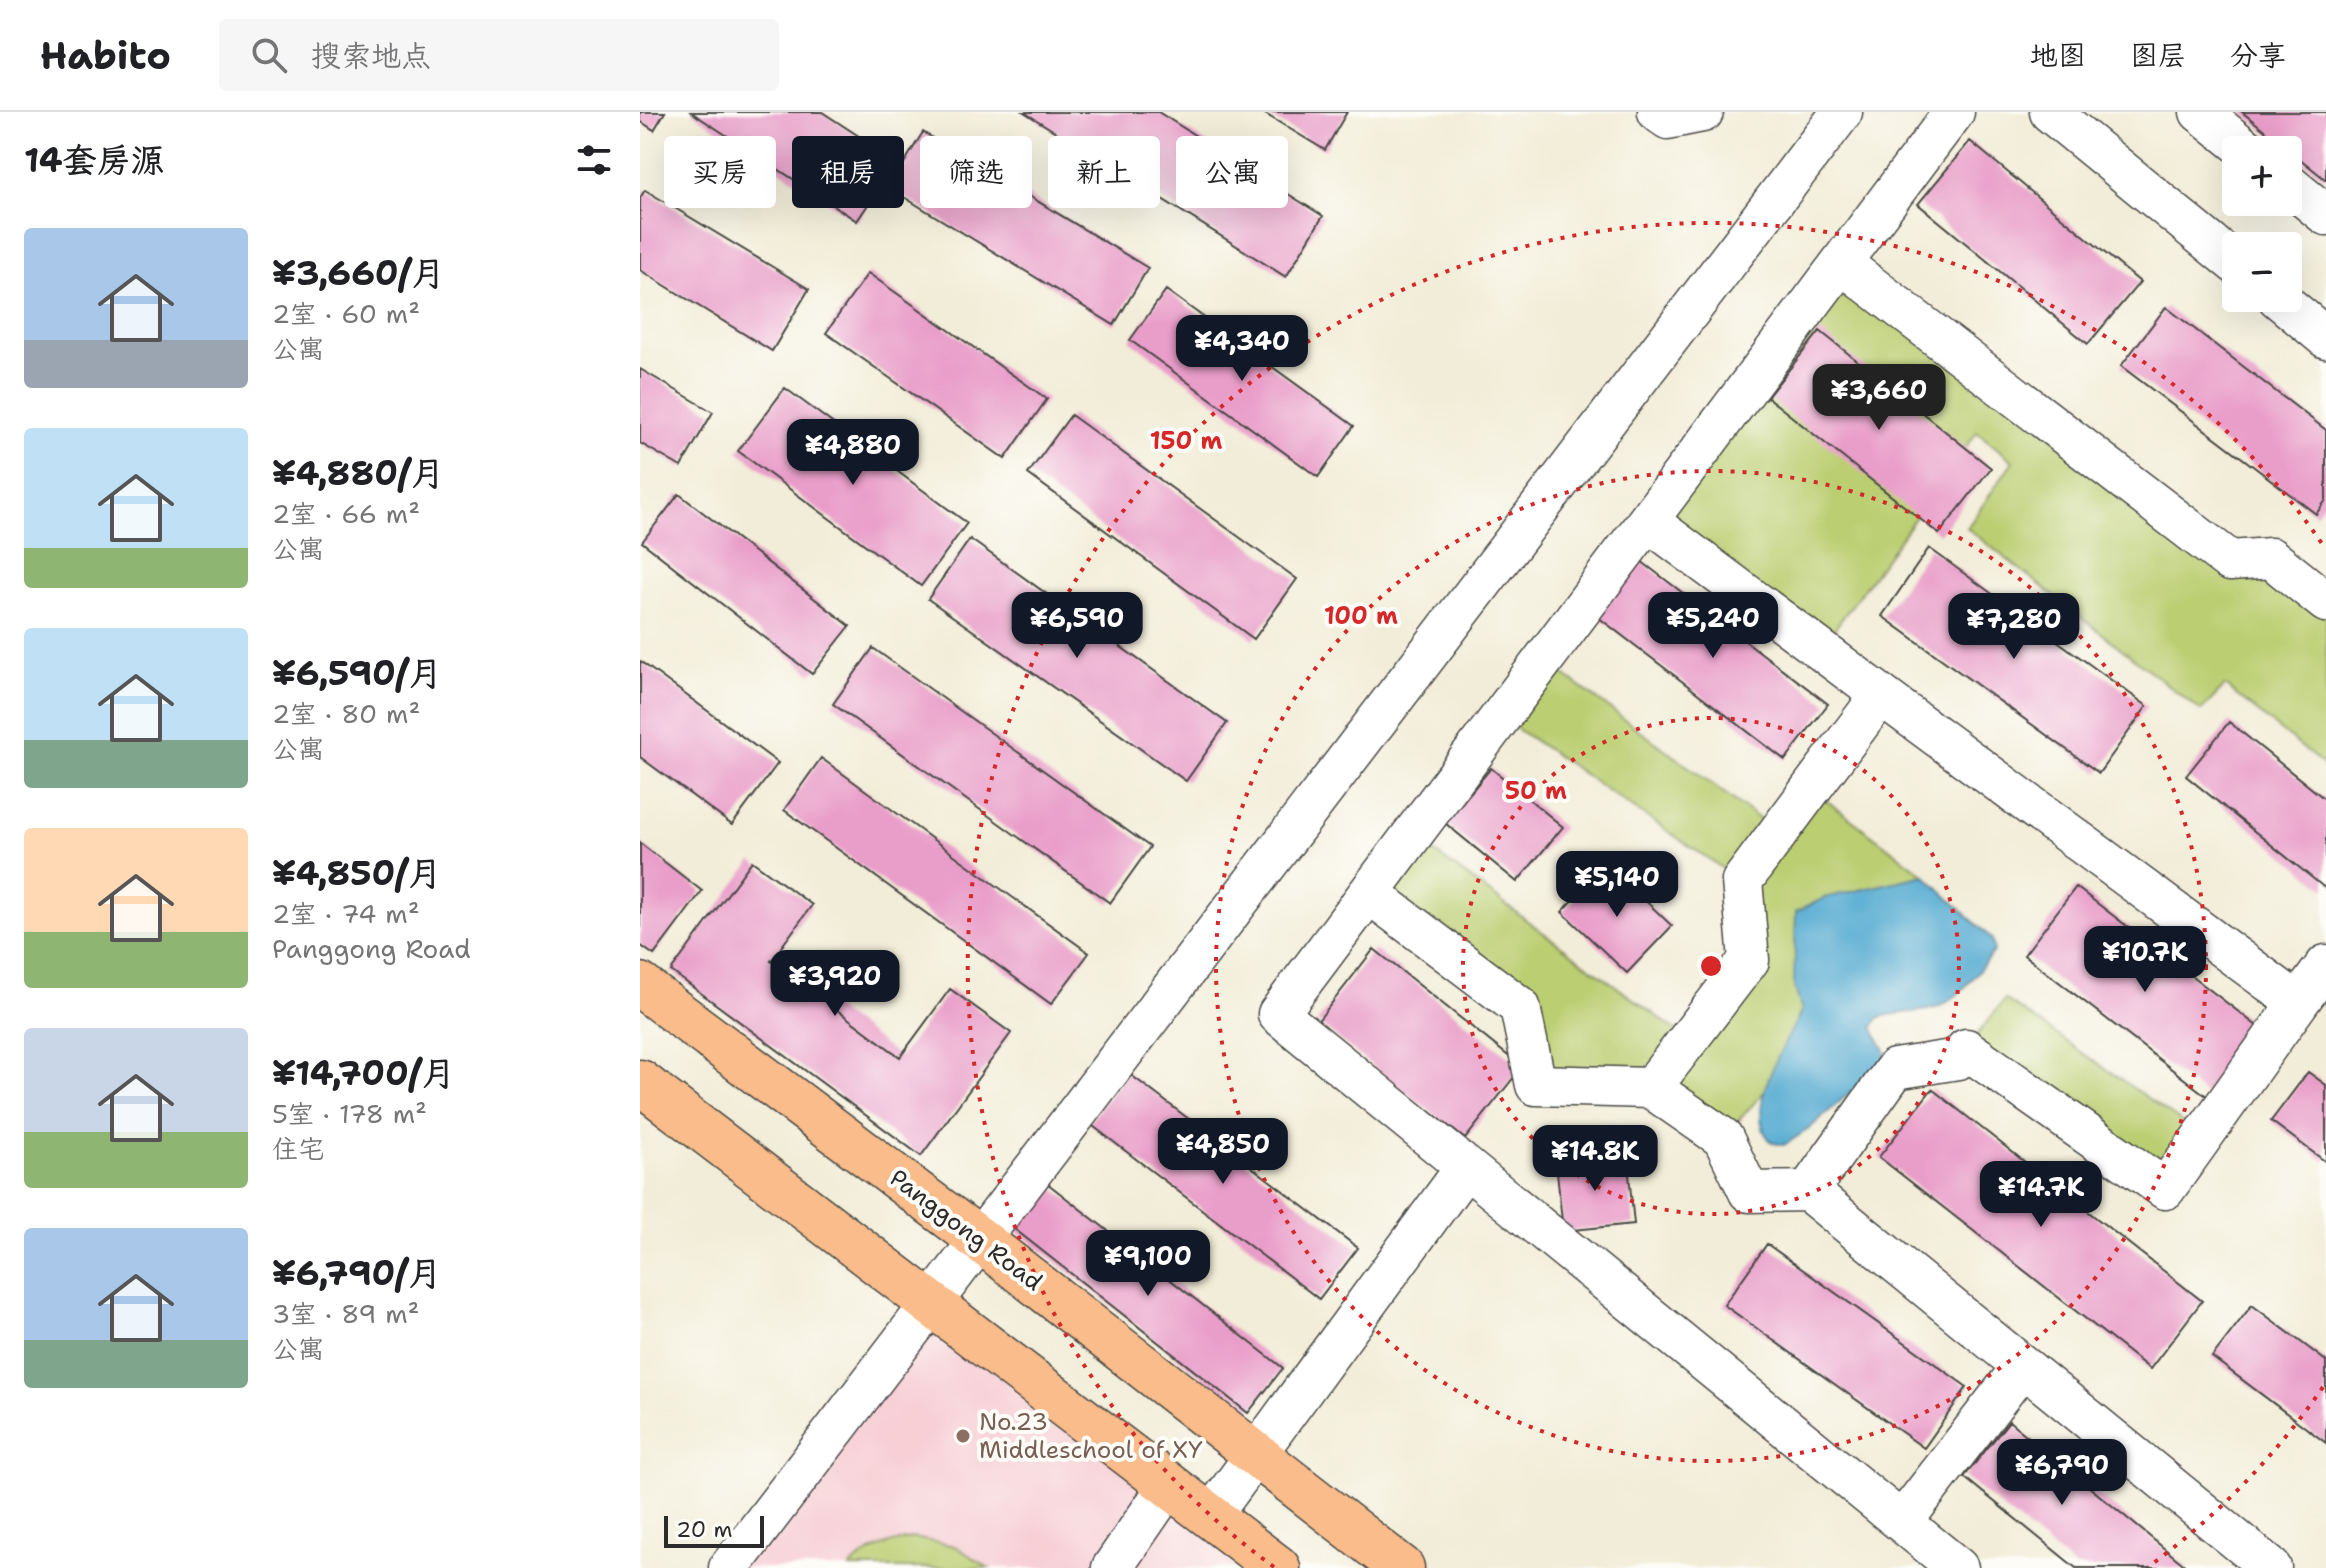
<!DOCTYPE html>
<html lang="zh">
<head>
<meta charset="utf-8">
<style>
	:root { --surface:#fff; --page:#f6f6f6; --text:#202124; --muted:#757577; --line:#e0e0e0; --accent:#111827 }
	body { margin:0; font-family:"Shantell Sans","LXGW WenKai TC",sans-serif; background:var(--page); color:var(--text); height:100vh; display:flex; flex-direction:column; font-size:30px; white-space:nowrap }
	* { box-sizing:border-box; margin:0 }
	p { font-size:26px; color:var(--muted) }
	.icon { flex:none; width:44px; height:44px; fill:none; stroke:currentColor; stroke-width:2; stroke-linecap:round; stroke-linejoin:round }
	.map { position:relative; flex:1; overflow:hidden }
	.sheet { display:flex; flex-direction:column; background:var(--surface); width:640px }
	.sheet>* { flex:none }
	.guide { position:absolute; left:24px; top:24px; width:760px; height:72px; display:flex; gap:16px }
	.fabs { position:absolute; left:1582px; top:24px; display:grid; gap:16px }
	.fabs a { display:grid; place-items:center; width:80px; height:80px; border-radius:8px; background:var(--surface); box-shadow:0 8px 32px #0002; font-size:40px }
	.scale { position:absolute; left:24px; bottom:20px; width:100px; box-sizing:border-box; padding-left:8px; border:4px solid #2b2b2b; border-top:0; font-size:22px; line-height:28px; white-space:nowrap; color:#2b2b2b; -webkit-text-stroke:6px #fdfcf7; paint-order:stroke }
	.price { position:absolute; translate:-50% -68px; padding:0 18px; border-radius:16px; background:var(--accent); color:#fff; font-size:26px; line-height:52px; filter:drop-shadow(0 2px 4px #0008) }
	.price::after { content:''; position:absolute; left:50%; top:48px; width:24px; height:18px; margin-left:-12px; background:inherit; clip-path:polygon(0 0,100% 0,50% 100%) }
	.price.active { background:#222; color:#fff }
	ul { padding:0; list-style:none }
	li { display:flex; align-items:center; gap:24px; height:200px; padding:0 24px }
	li span { display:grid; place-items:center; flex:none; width:224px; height:160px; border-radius:8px; color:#555 }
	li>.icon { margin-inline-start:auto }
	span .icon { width:96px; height:96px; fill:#fffc; stroke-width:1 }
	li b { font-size:34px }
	h2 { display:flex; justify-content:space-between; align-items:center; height:96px; padding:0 24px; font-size:34px }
	.tag { padding:0 28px; border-radius:8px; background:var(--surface); box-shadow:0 8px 32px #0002; font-size:28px; line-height:72px }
	.tag.active { background:var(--accent); color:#fff }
	header { display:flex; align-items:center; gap:48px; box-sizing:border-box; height:112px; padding:0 40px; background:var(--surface); border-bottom:2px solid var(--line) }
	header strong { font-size:38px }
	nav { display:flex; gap:44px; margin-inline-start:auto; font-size:28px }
	.search { width:560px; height:72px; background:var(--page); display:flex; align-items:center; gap:20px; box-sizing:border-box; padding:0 28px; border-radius:8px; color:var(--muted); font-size:30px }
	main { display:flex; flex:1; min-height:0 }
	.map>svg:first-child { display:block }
</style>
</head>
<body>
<header>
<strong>Habito</strong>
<div class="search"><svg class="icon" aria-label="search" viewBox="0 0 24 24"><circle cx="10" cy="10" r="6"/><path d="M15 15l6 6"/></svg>搜索地点</div>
<nav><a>地图</a><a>图层</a><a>分享</a></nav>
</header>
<main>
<section class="sheet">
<h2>14套房源<svg class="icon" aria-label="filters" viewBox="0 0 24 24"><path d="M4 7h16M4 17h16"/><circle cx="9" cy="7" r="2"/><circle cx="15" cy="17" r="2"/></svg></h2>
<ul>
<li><span style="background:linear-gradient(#a9c7e8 70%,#9aa5b1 0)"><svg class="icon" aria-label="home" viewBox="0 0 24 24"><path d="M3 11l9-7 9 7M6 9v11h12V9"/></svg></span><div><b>¥3,660/月</b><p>2室 · 60 m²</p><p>公寓</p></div></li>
<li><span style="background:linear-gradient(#bfe0f5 75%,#8fb573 0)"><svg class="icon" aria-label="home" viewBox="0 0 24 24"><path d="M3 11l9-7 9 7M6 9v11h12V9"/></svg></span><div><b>¥4,880/月</b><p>2室 · 66 m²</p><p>公寓</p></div></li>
<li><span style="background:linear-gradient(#bfe0f5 70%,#7fa58c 0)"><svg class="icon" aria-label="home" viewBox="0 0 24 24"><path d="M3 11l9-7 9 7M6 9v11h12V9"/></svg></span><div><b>¥6,590/月</b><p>2室 · 80 m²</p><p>公寓</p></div></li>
<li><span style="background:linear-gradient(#ffd9b3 65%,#8fb573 0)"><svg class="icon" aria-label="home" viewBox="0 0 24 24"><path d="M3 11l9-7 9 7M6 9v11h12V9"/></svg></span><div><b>¥4,850/月</b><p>2室 · 74 m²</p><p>Panggong Road</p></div></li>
<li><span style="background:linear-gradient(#c9d6e8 65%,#8fb573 0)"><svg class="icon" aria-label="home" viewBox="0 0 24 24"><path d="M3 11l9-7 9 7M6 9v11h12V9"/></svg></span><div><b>¥14,700/月</b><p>5室 · 178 m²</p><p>住宅</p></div></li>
<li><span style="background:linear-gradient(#a9c7e8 70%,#7fa58c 0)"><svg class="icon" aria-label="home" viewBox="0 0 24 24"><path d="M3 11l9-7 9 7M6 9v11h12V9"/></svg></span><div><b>¥6,790/月</b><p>3室 · 89 m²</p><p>公寓</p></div></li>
</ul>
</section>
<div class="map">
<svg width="1686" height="1456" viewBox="0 0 1686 1456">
	<rect width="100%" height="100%" fill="#fdfcf7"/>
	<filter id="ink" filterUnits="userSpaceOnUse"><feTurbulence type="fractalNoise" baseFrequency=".0125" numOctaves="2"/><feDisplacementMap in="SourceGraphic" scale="16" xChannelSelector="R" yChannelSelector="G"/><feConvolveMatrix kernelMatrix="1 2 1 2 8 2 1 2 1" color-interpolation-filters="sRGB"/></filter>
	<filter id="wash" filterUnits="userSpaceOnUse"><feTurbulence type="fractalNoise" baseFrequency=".006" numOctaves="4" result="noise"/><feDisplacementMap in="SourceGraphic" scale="32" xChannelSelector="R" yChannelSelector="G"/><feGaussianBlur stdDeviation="1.8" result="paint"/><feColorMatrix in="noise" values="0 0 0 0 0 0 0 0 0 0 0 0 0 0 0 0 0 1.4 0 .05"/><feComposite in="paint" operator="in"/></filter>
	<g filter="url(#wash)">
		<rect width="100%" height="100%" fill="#f2edd8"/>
		<path fill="#f7cfd5" d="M291,1192l331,264h-533z"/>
		<path fill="#bbce71" stroke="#737c4e" stroke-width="2" d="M1201,151l389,298 96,41v165l-101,-81 -24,25 -234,-183 46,-67 -36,-29 -157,217 -172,-128z
			M904,548l233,172 34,-43 114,86 -101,23 -30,87 8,25 -38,82 -41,46 -72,-50 -115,-3 -17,-78 -150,-114 43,-57 276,203 60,-79 -7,-79 -240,-163z
			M1365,887l197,137 -37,53 -199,-140z
			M274,1426l41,8 34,22h-139c18,-19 39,-25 64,-30z"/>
		<path fill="#55abd1" stroke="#406b7e" stroke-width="2" d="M1285,763l67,64 2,12c-17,20 -33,48 -59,57 -18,6 -38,3 -57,10l-5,9 13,26 -3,10 -74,66 -25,16 -11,-2c-34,-29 13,-100 29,-133l-8,-25 2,-73 28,-14z"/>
		<g id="blocks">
			<path fill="#e99ec9" d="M0,0h25l-11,18 -14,-9z
				M51,0h131l75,49 -40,60z
				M384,0h134l165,104 -37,61z
				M622,0h85l-22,38z
				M1602,0h84v68z
				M283,20l225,136 -34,57 -225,-137z
				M1330,29l170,141 -52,62 -170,-140z
				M5,78l164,99 -37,62 -132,-81v-72z
				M228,161l179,126 -42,60 -179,-126z
				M526,178l188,136 -36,51 -188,-137z
				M1526,195l160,123v70l-10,14 -195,-148z
				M1180,219l171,137 -52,66 -172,-137z
				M0,257l73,43 -32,55 -41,-24z
				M145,276l182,135 -46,63 -183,-135z
				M431,303l226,164 -43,60 -226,-165z
				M39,382l171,132 -38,48 -170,-132z
				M330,427l257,184 -41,58 -258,-182z
				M1289,436l218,158 -48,67 -217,-157z
				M1001,449l187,143 -43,56 -187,-143z
				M233,536l277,199 -40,56 -277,-199z
				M0,549l138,102 -46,62 -92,-68z
				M1589,610l97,78v89l-140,-113z
				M181,646l268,195 -38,51 -267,-194z
				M851,656l72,59 -46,55 -72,-59z
				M0,731l62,48 -48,64 -14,-10z
				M112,749l60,44 -41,56 129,96 50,-68 61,44 -90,123 -250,-185z
				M967,752l65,62 -45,47 -65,-61z
				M1436,775l190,146 -53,68 -189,-146z
				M734,837l148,118 -57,72 -148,-117z
				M487,960l231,176 -39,51 -230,-176z
				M1668,960l18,13v77l-55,-41z
				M1292,977l270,212 -52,68 -271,-212z
				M987,1043l7,69 -71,7 -7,-69z
				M407,1071l236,185 -35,45 -236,-186z
				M1127,1132l200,143 -43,61 -200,-143z
				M1612,1193l74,56v82l-114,-86z
				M1369,1309l179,147h-112l-112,-91z"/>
		</g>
	</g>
	<g filter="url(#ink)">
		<use href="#blocks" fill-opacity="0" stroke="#494845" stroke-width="2"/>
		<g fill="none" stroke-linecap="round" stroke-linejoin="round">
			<defs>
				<path id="minor" d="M1018,0l10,7 35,-7
					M1314,0l-676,902 680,554
					M1410,0l186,152
					M1560,0l47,38
					M1648,72l38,31
					M1201,151l389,298 41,-3 55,44
					M1638,186l48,40
					M729,781l151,114 16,78 115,3 98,-128 -7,-79 139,-186 -233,-174
					M1658,891l28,-38
					M1011,976l72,50 26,54 59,-1 87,-122 63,-10 8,-10 199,140 133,-186 -417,-308
					M1168,1079l463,377
					M570,1405l256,-350
					M1262,1410l121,-156
					M89,1456l1113,-1456
					M472,1456l57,-83"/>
				<path id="major" d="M0,873l340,255 422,328
					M0,970l638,486"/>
			</defs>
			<use href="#minor" stroke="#494845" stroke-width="43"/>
			<use href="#major" stroke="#494845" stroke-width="47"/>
			<use href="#minor" stroke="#fff" stroke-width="40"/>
			<use href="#major" stroke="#f9bc8a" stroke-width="44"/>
		</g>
	</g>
	<g fill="none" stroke="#d62828" stroke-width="4" stroke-dasharray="4 8">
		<circle cx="1071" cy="854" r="248"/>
		<circle cx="1071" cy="854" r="495"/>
		<path d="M1683 1275A743 743 0 0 1 1508 1455M634 1455A743 743 0 1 1 1683 433"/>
	</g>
	<circle fill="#8d6e63" stroke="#fdfcf7" stroke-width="3" cx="323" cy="1324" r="8"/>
	<g text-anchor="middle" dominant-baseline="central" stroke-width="8" stroke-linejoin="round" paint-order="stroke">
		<g font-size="24" fill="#2b2b2b" stroke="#fdfcf7">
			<text transform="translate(326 1118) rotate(37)">Panggong Road</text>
		</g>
		<g font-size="24" fill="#785e54" stroke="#fdfcf7" text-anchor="start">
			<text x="339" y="1310">No.23<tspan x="339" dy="28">Middleschool of XY</tspan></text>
		</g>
	</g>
	<circle cx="1071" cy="854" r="12" fill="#d62828" stroke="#fdfcf7" stroke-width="4"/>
	<g font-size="24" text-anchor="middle" font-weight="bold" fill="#d62828" stroke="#fdfcf7" stroke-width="8" stroke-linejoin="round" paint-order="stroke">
		<text x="546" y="337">150 m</text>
		<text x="721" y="512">100 m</text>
		<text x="896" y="687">50 m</text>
	</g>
</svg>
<div class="fabs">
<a>+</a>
<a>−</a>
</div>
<div class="scale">20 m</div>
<b class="price" style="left:602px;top:271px">¥4,340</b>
<b class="price active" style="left:1239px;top:320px">¥3,660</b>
<b class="price" style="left:213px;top:375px">¥4,880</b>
<b class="price" style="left:437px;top:548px">¥6,590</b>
<b class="price" style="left:1073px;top:548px">¥5,240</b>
<b class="price" style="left:1374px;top:549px">¥7,280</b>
<b class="price" style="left:977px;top:807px">¥5,140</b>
<b class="price" style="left:1505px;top:882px">¥10.7K</b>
<b class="price" style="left:195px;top:906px">¥3,920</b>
<b class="price" style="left:583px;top:1074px">¥4,850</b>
<b class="price" style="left:955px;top:1081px">¥14.8K</b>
<b class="price" style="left:1401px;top:1117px">¥14.7K</b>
<b class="price" style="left:508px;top:1186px">¥9,100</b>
<b class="price" style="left:1422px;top:1395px">¥6,790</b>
<div class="guide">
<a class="tag">买房</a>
<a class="tag active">租房</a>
<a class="tag">筛选</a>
<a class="tag">新上</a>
<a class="tag">公寓</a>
</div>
</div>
</main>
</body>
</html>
